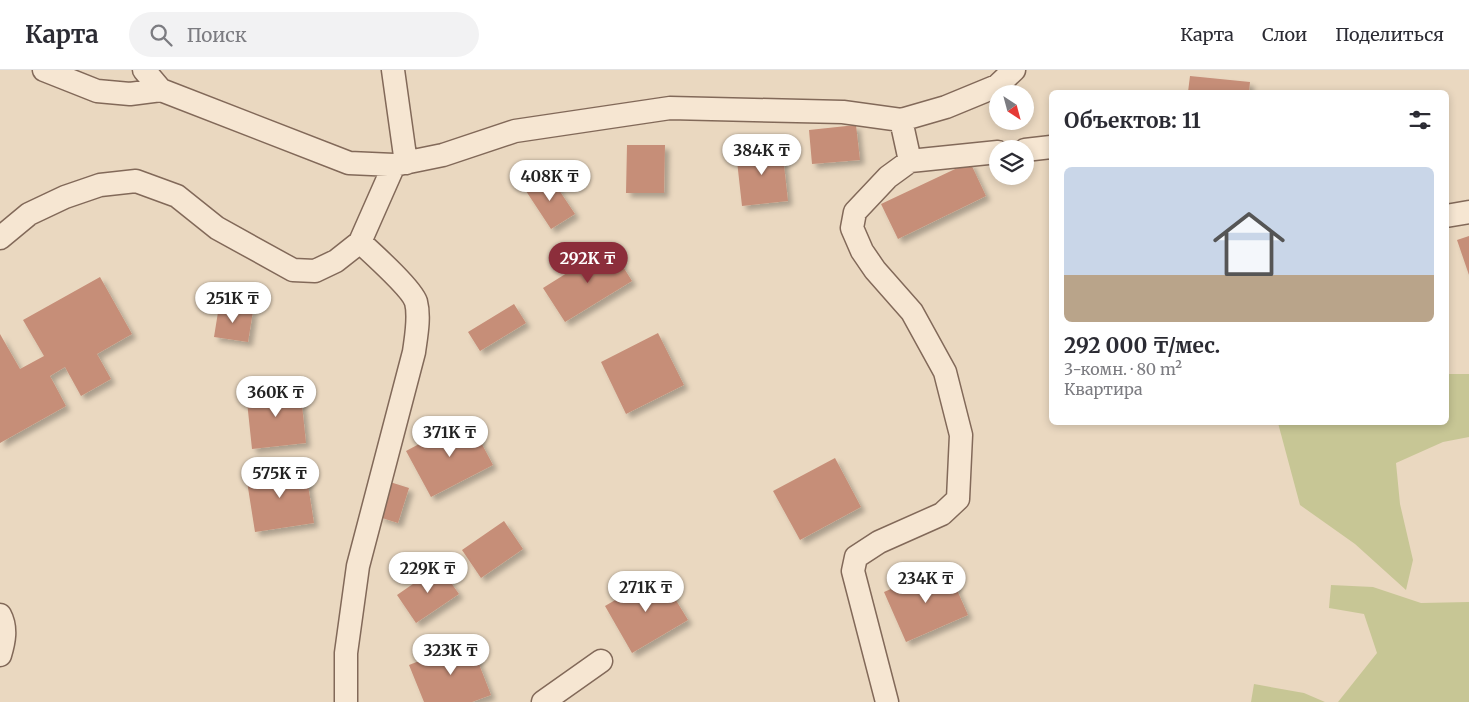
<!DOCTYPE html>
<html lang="ru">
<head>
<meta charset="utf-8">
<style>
	:root { --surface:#fff; --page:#f2f2f3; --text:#2b2b33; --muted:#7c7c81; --line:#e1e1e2; --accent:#8c2e3b }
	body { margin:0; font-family:Merriweather,serif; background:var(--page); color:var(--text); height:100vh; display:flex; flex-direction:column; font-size:19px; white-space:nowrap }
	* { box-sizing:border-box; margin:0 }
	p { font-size:16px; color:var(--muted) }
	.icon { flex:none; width:28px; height:28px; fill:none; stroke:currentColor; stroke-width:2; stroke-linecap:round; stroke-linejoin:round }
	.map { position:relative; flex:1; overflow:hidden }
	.sheet { position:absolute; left:1049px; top:20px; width:400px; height:335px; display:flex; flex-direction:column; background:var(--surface); border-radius:8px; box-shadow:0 2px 8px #0003 }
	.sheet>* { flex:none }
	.needle { width:32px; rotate:144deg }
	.fabs { position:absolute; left:989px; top:15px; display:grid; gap:10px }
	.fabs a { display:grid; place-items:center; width:45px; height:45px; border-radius:50%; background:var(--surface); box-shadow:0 2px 8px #0003; font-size:25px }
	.price { position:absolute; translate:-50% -42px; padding:0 11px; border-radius:18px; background:#fff; color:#222; font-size:16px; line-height:32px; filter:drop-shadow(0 1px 2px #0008) }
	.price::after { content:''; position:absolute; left:50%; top:30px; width:15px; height:11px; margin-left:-8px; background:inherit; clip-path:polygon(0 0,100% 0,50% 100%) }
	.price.selected { background:var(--accent); color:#fff }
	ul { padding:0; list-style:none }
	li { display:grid; align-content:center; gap:10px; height:265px; padding:0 15px }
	li span { display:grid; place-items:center; height:155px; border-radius:8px; color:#555 }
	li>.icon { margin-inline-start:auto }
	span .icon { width:90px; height:90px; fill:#fffc; stroke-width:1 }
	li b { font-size:21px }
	h2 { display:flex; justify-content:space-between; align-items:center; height:60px; padding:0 15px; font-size:21px }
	header { display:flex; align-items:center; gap:30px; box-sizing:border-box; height:70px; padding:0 25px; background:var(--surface); border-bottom:1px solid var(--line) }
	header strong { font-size:24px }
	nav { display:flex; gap:28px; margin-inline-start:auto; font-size:18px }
	.search { width:350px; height:45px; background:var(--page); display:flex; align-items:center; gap:12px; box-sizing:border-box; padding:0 18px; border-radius:28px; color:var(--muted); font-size:19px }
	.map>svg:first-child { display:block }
</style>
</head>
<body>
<header>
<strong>Карта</strong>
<div class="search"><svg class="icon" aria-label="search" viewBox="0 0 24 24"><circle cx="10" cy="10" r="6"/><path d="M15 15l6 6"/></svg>Поиск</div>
<nav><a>Карта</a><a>Слои</a><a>Поделиться</a></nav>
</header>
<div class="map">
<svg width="1469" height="632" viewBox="0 0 1469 632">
	<defs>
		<filter id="shadow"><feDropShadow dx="4.5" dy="4.5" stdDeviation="2.5" flood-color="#0004"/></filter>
	</defs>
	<rect width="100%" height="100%" fill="#ead8c0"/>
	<path fill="#c7c695" d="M1449,304h20v63l-26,5 -47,21 4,41 13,56 -7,30 -51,-46 -55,-39 -22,-82 168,-1v-46z
		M1331,515l42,2 48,16 48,-1v100h-131l39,-49 -13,-39 -35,-6z
		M1254,614l50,9 21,9h-74z"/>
	<path fill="#c68e78" filter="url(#shadow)" d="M1190,6l60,6 -1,10h-61z
		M856,55l4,35 -48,4 -3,-34z
		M627,75h38l-1,48h-38z
		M782,77l6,54 -46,5 -6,-54z
		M970,92l16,34 -88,43 -17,-35z
		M549,105l26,39 -24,15 -25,-38z
		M1469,166v39l-12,-35z
		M610,176l22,35 -67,41 -22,-34z
		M100,207l32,57 -35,20 14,25 -30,17 -16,-29 -15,9 16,30 -66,37v-109l20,35 24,-13 -21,-36z
		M514,234l12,19 -46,28 -12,-19z
		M219,236l34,5 -5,31 -34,-5z
		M658,263l26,52 -58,29 -25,-52z
		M300,316l6,57 -54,6 -6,-57z
		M468,348l25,47 -62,32 -25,-46z
		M835,388l26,49 -61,33 -27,-49z
		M305,396l9,57 -59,9 -9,-57z
		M390,412l19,6 -11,35 -19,-6z
		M504,451l19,28 -42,29 -19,-28z
		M946,495l22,50 -62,27 -22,-50z
		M439,496l20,28 -43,29 -19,-28z
		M660,504l28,46 -56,33 -27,-47z
		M470,571l21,54 -19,7h-48l-15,-37z"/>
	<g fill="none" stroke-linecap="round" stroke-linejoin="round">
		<defs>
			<path id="minor" d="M44,0l53,21 33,3 31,-4
				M144,0l17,20 188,73 45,2 49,-10 72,-24 155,-23 173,4 58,8 9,41 88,-9
				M393,0l13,93
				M901,50l45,-13 51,-21 17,-16
				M1025,80l26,-3
				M1446,146l23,-4
				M0,168l29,-24 36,-17 35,-12 36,-4 41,15 40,32 76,42 22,1 21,-10 24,-19 34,-77
				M0,545c7,13 4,27 0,40
				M346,632v-49l12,-87 56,-214c2,-15 6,-35 2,-50 -4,-13 -44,-49 -56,-60
				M543,632l58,-41
				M887,632l-34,-131 3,-14 23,-15 63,-28 16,-15 3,-64 -16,-63 -33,-60 -37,-42 -13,-19 -10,-23 3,-16 33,-35 22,-16"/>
		</defs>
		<use href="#minor" stroke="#826959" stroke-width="25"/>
		<use href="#minor" stroke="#f6e6d2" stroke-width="22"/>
	</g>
</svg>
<div class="fabs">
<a><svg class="needle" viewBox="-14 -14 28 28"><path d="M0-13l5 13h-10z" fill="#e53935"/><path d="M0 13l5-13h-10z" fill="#7c7c81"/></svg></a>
<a><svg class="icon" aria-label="layers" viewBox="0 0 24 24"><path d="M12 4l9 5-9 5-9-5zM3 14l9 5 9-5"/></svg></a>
</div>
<b class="price" style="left:762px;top:106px">384K ₸</b>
<b class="price" style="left:550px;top:132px">408K ₸</b>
<b class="price selected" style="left:588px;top:214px">292K ₸</b>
<b class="price" style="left:233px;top:254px">251K ₸</b>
<b class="price" style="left:276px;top:348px">360K ₸</b>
<b class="price" style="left:450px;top:388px">371K ₸</b>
<b class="price" style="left:280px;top:429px">575K ₸</b>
<b class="price" style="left:428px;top:524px">229K ₸</b>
<b class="price" style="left:926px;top:534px">234K ₸</b>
<b class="price" style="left:646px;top:543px">271K ₸</b>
<b class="price" style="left:451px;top:606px">323K ₸</b>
<section class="sheet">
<h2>Объектов: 11<svg class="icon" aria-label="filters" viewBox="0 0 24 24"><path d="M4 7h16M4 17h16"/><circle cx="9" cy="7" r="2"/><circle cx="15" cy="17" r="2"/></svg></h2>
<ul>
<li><span style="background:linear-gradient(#c9d6e8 70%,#b9a48a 0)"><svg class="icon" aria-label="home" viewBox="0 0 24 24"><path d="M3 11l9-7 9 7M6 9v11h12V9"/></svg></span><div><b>292 000 ₸/мес.</b><p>3-комн. · 80 m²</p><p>Квартира</p></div></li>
</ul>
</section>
</div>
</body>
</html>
